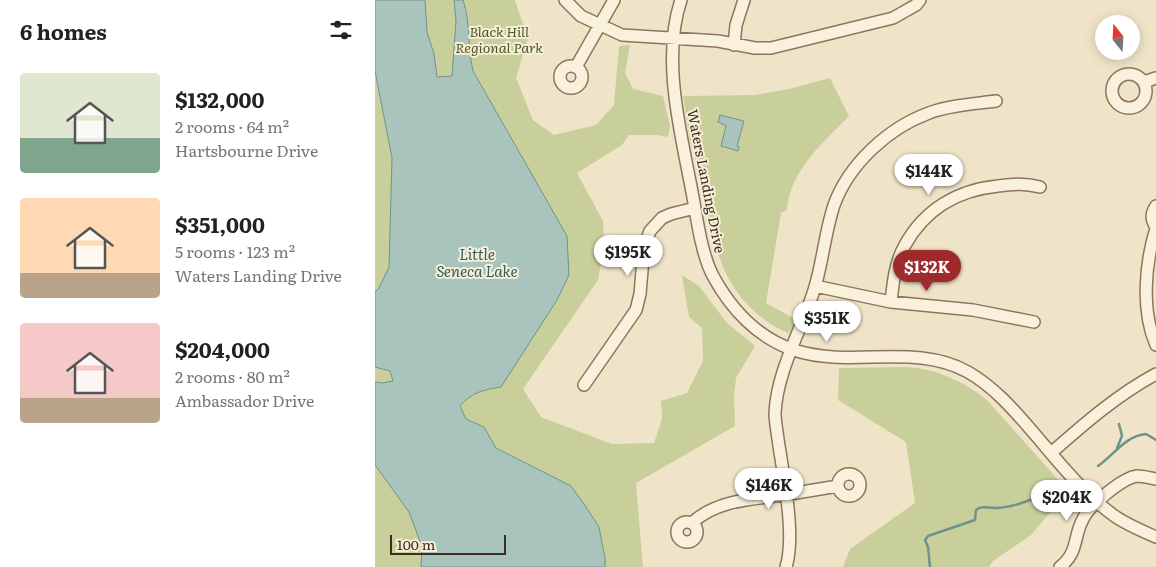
<!DOCTYPE html>
<html lang="en">
<head>
<meta charset="utf-8">
<style>
	:root { --surface:#fff; --page:#f2f2f2; --text:#222; --muted:#767676; --accent:#9e2a2b }
	body { margin:0; font-family:Literata,serif; background:var(--page); color:var(--text); height:100vh; display:flex; flex-direction:column; font-size:19px; white-space:nowrap }
	* { box-sizing:border-box; margin:0 }
	p { font-size:16px; color:var(--muted) }
	.icon { flex:none; width:28px; height:28px; fill:none; stroke:currentColor; stroke-width:2; stroke-linecap:round; stroke-linejoin:round }
	.map { position:relative; flex:1; overflow:hidden }
	.drawer { display:flex; flex-direction:column; background:var(--surface); width:375px }
	.drawer>* { flex:none }
	.needle { width:32px; rotate:342deg }
	.controls { position:absolute; left:720px; top:15px; display:grid; gap:10px }
	.controls a { display:grid; place-items:center; width:45px; height:45px; border-radius:50%; background:var(--surface); box-shadow:0 2px 12px #0003; font-size:25px }
	.scale { position:absolute; left:15px; bottom:12px; width:116px; box-sizing:border-box; padding-left:5px; border:2px solid #3d2e20; border-top:0; font-size:14px; line-height:18px; white-space:nowrap; color:#3d2e20; -webkit-text-stroke:4px #f7eed8; paint-order:stroke }
	.price { position:absolute; translate:-50% -42px; padding:0 11px; border-radius:18px; background:#fff; color:#222; font-size:16px; line-height:32px; filter:drop-shadow(0 1px 2px #0008) }
	.price::after { content:''; position:absolute; left:50%; top:30px; width:15px; height:11px; margin-left:-8px; background:inherit; clip-path:polygon(0 0,100% 0,50% 100%) }
	.price.active { background:var(--accent); color:#fff }
	ul { padding:0; list-style:none }
	li { display:flex; align-items:center; gap:15px; height:125px; padding:0 20px }
	li span { display:grid; place-items:center; flex:none; width:140px; height:100px; border-radius:5px; color:#555 }
	li>.icon { margin-inline-start:auto }
	span .icon { width:60px; height:60px; fill:#fffc; stroke-width:1 }
	li b { font-size:21px }
	h2 { display:flex; justify-content:space-between; align-items:center; height:60px; padding:0 20px; font-size:21px }
	main { display:flex; flex:1; min-height:0 }
	.map>svg:first-child { display:block }
</style>
</head>
<body>
<main>
<section class="drawer">
<h2>6 homes<svg class="icon" aria-label="filters" viewBox="0 0 24 24"><path d="M4 7h16M4 17h16"/><circle cx="9" cy="7" r="2"/><circle cx="15" cy="17" r="2"/></svg></h2>
<ul>
<li><span style="background:linear-gradient(#dfe7d0 65%,#7fa58c 0)"><svg class="icon" aria-label="home" viewBox="0 0 24 24"><path d="M3 11l9-7 9 7M6 9v11h12V9"/></svg></span><div><b>$132,000</b><p>2 rooms · 64 m²</p><p>Hartsbourne Drive</p></div></li>
<li><span style="background:linear-gradient(#ffd9b3 75%,#b9a48a 0)"><svg class="icon" aria-label="home" viewBox="0 0 24 24"><path d="M3 11l9-7 9 7M6 9v11h12V9"/></svg></span><div><b>$351,000</b><p>5 rooms · 123 m²</p><p>Waters Landing Drive</p></div></li>
<li><span style="background:linear-gradient(#f6c9c9 75%,#b9a48a 0)"><svg class="icon" aria-label="home" viewBox="0 0 24 24"><path d="M3 11l9-7 9 7M6 9v11h12V9"/></svg></span><div><b>$204,000</b><p>2 rooms · 80 m²</p><p>Ambassador Drive</p></div></li>
</ul>
</section>
<div class="map">
<svg width="781" height="567" viewBox="0 0 781 567">
	<rect width="100%" height="100%" fill="#f0e4c8"/>
	<path fill="#c9cf9b" d="M50,0h29l2,21 -4,55 -15,1 -3,-23 -7,-22z
		M88,0h52l13,39 -12,39 17,42 21,15 42,-10 18,-20 5,-59 11,-1 -5,28 8,16 30,7 7,30 -2,11 -11,-2h-28l-7,10 -45,28 26,48 1,26 -6,33 -75,109 18,28 71,27 42,-1 8,-24 -1,-18 26,-8 16,-32 -1,-33 -13,-11 -7,-42 17,11 28,37 28,23 -19,32 -2,19 1,29 -99,57 7,84h-38v-9l-6,-31 -28,-41 -75,-38 -12,-21 -18,-8 -6,-13 10,-10 96,-161 -93,-164 -4,-15 -1,-29z
		M0,71l17,87 -3,109 -10,21 -4,4z
		M455,78l19,38c-26,27 -59,54 -62,94l-6,3 -15,90 29,16 -2,10 -5,4c-12,-5 -23,-12 -33,-21 -33,-31 -37,-58 -48,-100l1,-2 -18,-70 -7,-44 72,-1 34,-6z
		M0,367l16,4 2,10 -11,2 -7,-1z
		M532,367c30,2 56,14 80,33l75,84 -16,14 8,10 -23,27 -38,26 -4,6h-146l7,-18 65,-46 -9,-61 -68,-42 1,-32z
		M0,465l34,47 13,35 -1,20h-46z"/>
	<path fill="#a9c4bc" stroke="#6f938a" d="M0,0h50l2,32 7,22 3,23 15,-1 4,-55 -2,-21h9c8,23 4,47 10,71l94,165 2,39 -12,25 -56,87c-18,3 -29,5 -41,19l6,13 18,8 12,21 75,38 15,21 13,20 6,31v9h-184l1,-20 -13,-35 -34,-47v-83l7,1 11,-2 -3,-10 -15,-4v-75l4,-4 10,-21 3,-109 -17,-87z
		M345,115l24,6 -7,25 2,1 -1,4 -17,-5 5,-20 -8,-4z"/>
	<g fill="none" stroke-linecap="round" stroke-linejoin="round">
		<path stroke="#6f938a" stroke-width="2.5" d="M742,448l5,-12 -3,-12
			M723,466c16,-11 27,-30 48,-32l10,6
			M555,567l-2,-20 -3,-7 3,-4 47,-16 1,-10c6,-5 12,-2 19,-2 19,0 36,-9 54,-15"/>
		<defs>
			<path id="minor" d="M190,0l16,16 41,19 96,6 37,7h16l122,-30 23,-13 4,-5
				M306,0c-20,59 0,133 11,192 5,26 9,61 21,84 18,33 45,62 81,74 57,19 120,-8 174,22 26,15 45,37 64,59 26,30 51,63 84,86 12,8 26,14 40,20
				M359,45l2,-20 8,-25
				M185 77a11 11 0 1 1 22 0a11 11 0 1 1-22 0Z
				M201,67l38,-67
				M737 91a17 17 0 1 1 34 0a17 17 0 1 1-34 0Z
				M769,82l12,-4
				M781,206c-5,7 -5,14 0,21
				M781,228c-11,36 -15,82 0,117
				M440,286l76,16 82,8 61,12
				M516,302c2,-19 4,-40 14,-57 20,-36 53,-55 93,-59 17,-2 26,-3 42,1
				M209,385l52,-75 4,-16 4,-47 6,-16 12,-13 9,-4 24,-6
				M676,453c33,-29 66,-58 105,-79
				M463 485a11 11 0 1 1 22 0a11 11 0 1 1-22 0Z
				M302 532a10 10 0 1 1 20 0a10 10 0 1 1-20 0Z
				M317,523c24,-23 61,-24 92,-28 18,-3 36,-6 54,-9
				M411,567c10,-33 -3,-92 -8,-128 -1,-8 -3,-18 -3,-26 2,-43 28,-86 40,-126 8,-27 10,-55 19,-82 15,-41 54,-77 95,-92 21,-8 45,-9 67,-12
				M685,567c19,-15 13,-30 23,-48 6,-13 39,-41 54,-43 6,0 13,2 19,3"/>
		</defs>
		<use href="#minor" stroke="#8d765c" stroke-width="14"/>
		<use href="#minor" stroke="#faf1dc" stroke-width="11"/>
	</g>
	<g text-anchor="middle" dominant-baseline="central" stroke-width="4" stroke-linejoin="round" paint-order="stroke">
		<g font-size="14" font-style="italic" fill="#4d5a26" stroke="#f7eed8">
			<text x="124" y="31">Black Hill<tspan x="124" dy="16">Regional Park</tspan></text>
		</g>
		<g font-size="14" fill="#3d2e20" stroke="#f7eed8">
			<text transform="translate(332 181) rotate(79)">Waters Landing Drive</text>
		</g>
		<g font-size="15" font-style="italic" fill="#2f5d5a" stroke="#f7eed8">
			<text x="102" y="253">Little<tspan x="102" dy="17">Seneca Lake</tspan></text>
		</g>
	</g>
</svg>
<div class="controls">
<a><svg class="needle" viewBox="-14 -14 28 28"><path d="M0-13l5 13h-10z" fill="#e53935"/><path d="M0 13l5-13h-10z" fill="#767676"/></svg></a>
</div>
<div class="scale">100 m</div>
<b class="price" style="left:554px;top:196px">$144K</b>
<b class="price" style="left:253px;top:277px">$195K</b>
<b class="price active" style="left:552px;top:292px">$132K</b>
<b class="price" style="left:452px;top:343px">$351K</b>
<b class="price" style="left:394px;top:510px">$146K</b>
<b class="price" style="left:692px;top:522px">$204K</b>
</div>
</main>
</body>
</html>
